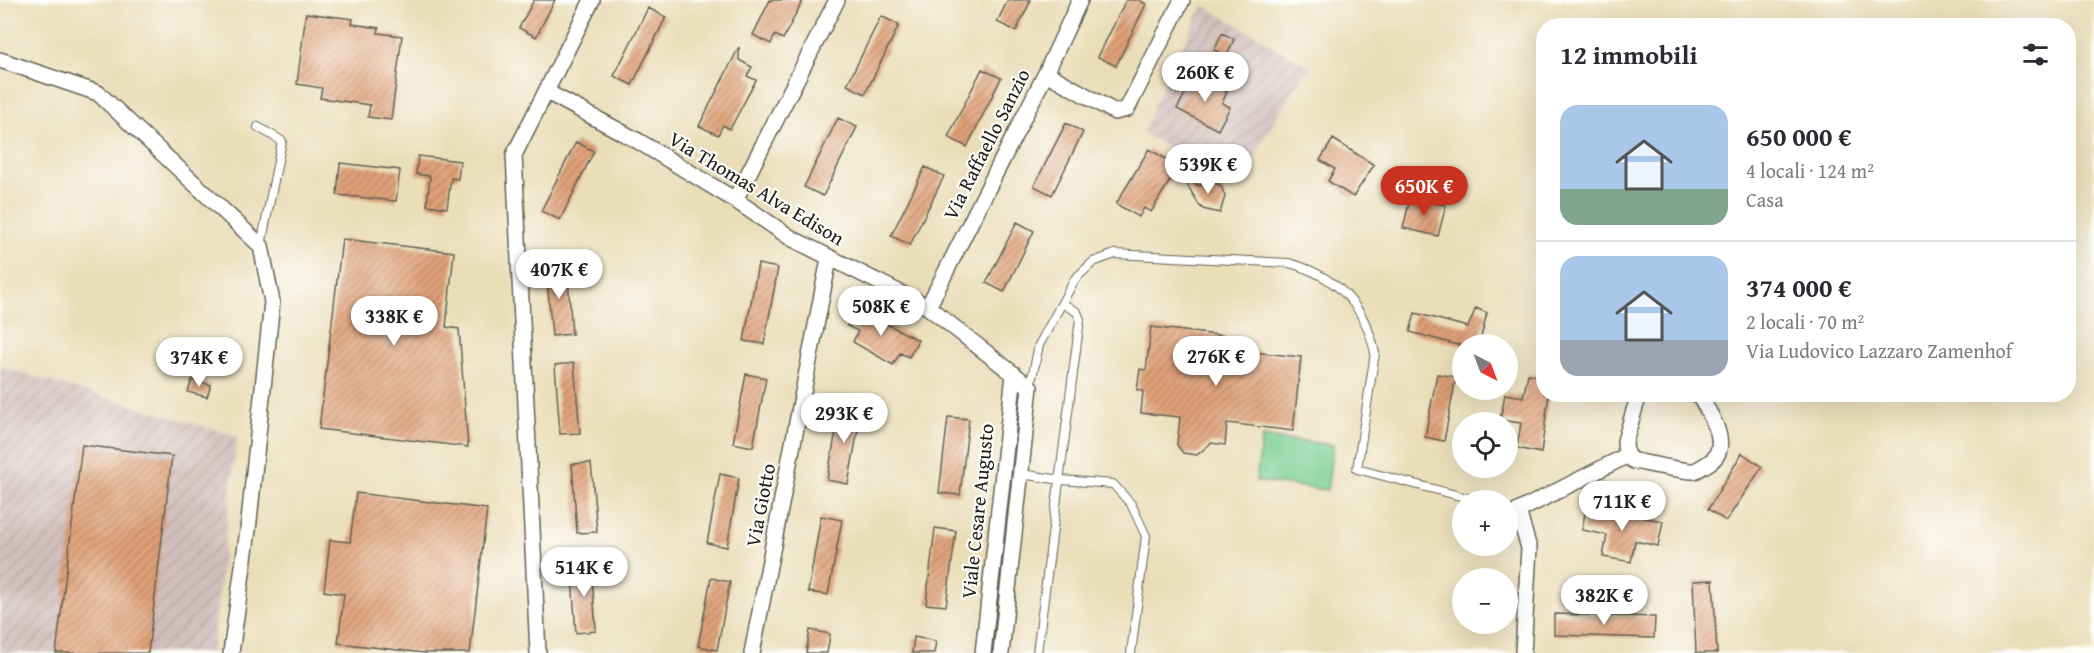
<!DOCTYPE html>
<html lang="it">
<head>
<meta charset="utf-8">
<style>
	:root { --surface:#fff; --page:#f2f2f3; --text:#2b2b33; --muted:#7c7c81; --line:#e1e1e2; --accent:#c8321e }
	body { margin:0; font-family:"Gentium Book Plus",serif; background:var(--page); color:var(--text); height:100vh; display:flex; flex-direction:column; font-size:22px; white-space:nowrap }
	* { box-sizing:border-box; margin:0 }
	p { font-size:20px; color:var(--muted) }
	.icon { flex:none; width:33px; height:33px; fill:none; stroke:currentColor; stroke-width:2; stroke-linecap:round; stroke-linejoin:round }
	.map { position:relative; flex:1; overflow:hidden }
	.details { position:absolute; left:1536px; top:18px; width:540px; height:384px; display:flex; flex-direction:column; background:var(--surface); border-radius:24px; box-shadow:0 6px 24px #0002 }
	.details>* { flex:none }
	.needle { width:39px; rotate:138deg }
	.fabs { position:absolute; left:1452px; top:334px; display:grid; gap:12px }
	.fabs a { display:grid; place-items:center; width:66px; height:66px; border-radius:50%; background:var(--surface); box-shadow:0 6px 24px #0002; font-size:30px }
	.price { position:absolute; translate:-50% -51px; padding:0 14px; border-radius:21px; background:#fff; color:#222; font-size:20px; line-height:39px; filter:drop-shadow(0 2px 3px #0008) }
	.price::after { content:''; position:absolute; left:50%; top:36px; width:18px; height:14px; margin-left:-9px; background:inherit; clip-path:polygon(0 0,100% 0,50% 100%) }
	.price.current { background:var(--accent); color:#fff }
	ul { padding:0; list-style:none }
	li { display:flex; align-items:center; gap:18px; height:150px; padding:0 24px }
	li+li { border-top:2px solid var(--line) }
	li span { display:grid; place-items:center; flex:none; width:168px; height:120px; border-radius:18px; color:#555 }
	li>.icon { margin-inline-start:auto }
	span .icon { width:72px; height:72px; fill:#fffc; stroke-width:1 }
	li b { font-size:26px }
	h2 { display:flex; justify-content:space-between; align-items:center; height:72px; padding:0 24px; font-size:26px }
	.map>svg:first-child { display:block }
</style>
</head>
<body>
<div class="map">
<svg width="2094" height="653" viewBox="0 0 2094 653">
	<defs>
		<pattern id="industrial-furrows" width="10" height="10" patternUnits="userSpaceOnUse" patternTransform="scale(1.5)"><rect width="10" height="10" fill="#d1bfbd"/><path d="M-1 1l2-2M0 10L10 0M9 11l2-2" fill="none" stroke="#b3a4a2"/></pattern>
		<pattern id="building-hatch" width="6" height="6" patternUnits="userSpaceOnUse" patternTransform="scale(1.5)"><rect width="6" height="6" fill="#e0a178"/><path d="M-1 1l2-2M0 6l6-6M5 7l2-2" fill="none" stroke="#b58262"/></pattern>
	</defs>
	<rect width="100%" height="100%" fill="#fdfcf7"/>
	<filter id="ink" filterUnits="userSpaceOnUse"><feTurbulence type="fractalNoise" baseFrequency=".0167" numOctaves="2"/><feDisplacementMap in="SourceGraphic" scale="12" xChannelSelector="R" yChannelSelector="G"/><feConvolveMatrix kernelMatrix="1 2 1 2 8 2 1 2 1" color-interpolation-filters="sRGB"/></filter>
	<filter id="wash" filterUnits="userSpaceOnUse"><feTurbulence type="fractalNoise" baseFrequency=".008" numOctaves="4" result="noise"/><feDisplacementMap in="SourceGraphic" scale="24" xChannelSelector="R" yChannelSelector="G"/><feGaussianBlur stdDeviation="1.35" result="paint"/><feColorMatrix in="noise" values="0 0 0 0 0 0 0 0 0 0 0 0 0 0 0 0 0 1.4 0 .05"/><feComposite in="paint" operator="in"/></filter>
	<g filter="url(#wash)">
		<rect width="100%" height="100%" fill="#eadeb9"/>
		<path fill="url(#industrial-furrows)" d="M1203,5l107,62 -2,5 -3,-1 -31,50 -36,66 -95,-54 14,-35z
			M0,367l237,69 -25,217h-212z"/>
		<path fill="#79cf93" stroke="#4a7658" stroke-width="1.5" d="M1262,437l71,8 -6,45 -71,-9z"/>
		<g id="blocks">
			<path fill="url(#building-hatch)" d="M534,0h21l-19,37 -17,-9z
				M770,0h33l-20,39 -8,-4 -4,9 -18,-9z
				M1008,0h23l-15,31 -19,-9z
				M1126,0h13l7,4 -30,62 -18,-9z
				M648,8l18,9 -34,68 -18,-9z
				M306,13l47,6 -1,5 27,4 -1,5 24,3 -11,84 -23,-3 2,-12 -50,-7 2,-10 -25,-4z
				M881,16l18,9 -34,69 -18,-9z
				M1222,33l12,6 -7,17 -13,-6z
				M739,47v13l13,7 -5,9 9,4 -26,49 -7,-4 -5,10 -19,-9z
				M982,69l19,9 -34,69 -19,-10z
				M1195,75l32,17 -5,11 8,4 -12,23 -41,-21z
				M838,118l19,9 -34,69 -19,-9z
				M1066,123l17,9 -31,63 -18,-9z
				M1333,139l41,26 -21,32 -25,-16 7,-12 -15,-9z
				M576,142l18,9 -34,69 -19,-9z
				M1149,149l22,13 -4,6 8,4 -24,40 -7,-4 -5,9 -23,-13z
				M418,156l42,5 -2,18 -7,-1 -4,30 -20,-3 3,-29 -14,-2z
				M340,163l60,7 -4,31 -59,-6z
				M925,167l19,9 -34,69 -19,-9z
				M1182,176l17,10 13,-5 9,5 4,10 -5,17 -17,-4 -4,-4z
				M1410,199l36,6 -8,31 -35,-8z
				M1017,222l17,9 -30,61 -18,-9z
				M342,239l112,13 -8,75 13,2 9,118 -149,-18z
				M758,264l20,4 -14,76 -20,-3z
				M567,265l5,69 -20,2 -6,-69z
				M856,308l62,32 -9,17 -9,-4 -7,12 -40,-23 5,-11 -11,-5z
				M1476,308l11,5 -8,32h-21l-48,-13 5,-19 53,14z
				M1151,327l74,9 -1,13 77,8 -8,74 -66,-8 -2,22 -14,-2 -14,12 -14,-2 -6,-8 3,-28 -39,-4 2,-22 -6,-1 3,-21 6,1z
				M574,363l6,70 -20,1 -5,-69z
				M746,374l20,4 -13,69 -20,-4z
				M1437,374l19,3 -12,64 -19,-4z
				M1528,374l16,3v17h5l-8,59 -24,-5 4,-25 -21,-3 5,-26 18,3z
				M192,380l19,5 -4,12 -19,-5z
				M841,404l21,4 -14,76 -21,-4z
				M948,417l21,2 -9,76 -21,-2z
				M82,445l90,11 -24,197h-92z
				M1742,453l20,14 -36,54 -18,-12z
				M591,463l6,69 -20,1 -5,-69z
				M720,474l19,4 -12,69 -20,-4z
				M356,493l131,16 -17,144h-46l-86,-10 6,-49 -20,-3 6,-51 20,2z
				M1586,507l77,14 -5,25 -23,-5 -4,21 -28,-5 4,-22 -25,-5z
				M821,516l21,4 -14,75 -20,-3z
				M935,528l21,3 -10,75 -20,-2z
				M591,562l5,69 -20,2 -5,-69z
				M711,578l19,4 -13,68 -19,-4z
				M1713,580l4,73h-21l-3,-72z
				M1554,614l101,3 -1,21 -100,-3z
				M810,630l20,4 -3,19h-21z
				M914,637l22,4 -2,12h-22z"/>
		</g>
	</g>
	<g filter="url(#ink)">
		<use href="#blocks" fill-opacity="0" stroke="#646053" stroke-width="1.5"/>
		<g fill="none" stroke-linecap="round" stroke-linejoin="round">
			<defs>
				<path id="lane" d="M258,127l24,14 -21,104
					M1030,387l9,-42 36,-66 18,-17 22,-8 174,9c48,13 76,42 86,90l-18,116 122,32
					M1021,474l40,6 52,4 18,20 15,32 -15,117
					M1037,653l43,-334 -3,-7 -15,-9"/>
				<path id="street" d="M0,60l98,33 163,153 11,56 -24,228 -17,123
					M1046,73l69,39 12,-3 55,-109
					M547,92l91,49 97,59 56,38 137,69 102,80 -29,266
					M735,200l102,-200
					M928,307l118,-234 34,-73
					M1639,394l-14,47 1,15 8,5c11,2 53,11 60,10 4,-1 9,-5 13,-7 28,-16 2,-52 -9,-70
					M538,653l-24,-498 78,-155
					M752,653l77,-394
					M983,653l31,-279
					M1523,653l6,-105 -11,-37 108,-55"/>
			</defs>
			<use href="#lane" stroke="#646053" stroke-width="10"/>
			<use href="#street" stroke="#646053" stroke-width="18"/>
			<use href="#lane" stroke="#fff" stroke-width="8"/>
			<use href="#street" stroke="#fff" stroke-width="15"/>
		</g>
	</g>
	<g text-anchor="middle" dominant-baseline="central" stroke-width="4.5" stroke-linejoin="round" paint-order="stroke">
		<g font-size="20" fill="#1c1c1c" stroke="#fdfcf7">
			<text transform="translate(986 144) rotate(-63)">Via Raffaello Sanzio</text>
			<text transform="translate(757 188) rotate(31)">Via Thomas Alva Edison</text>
			<text transform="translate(760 505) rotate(-79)">Via Giotto</text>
			<text transform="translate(977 511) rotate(-84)">Viale Cesare Augusto</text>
		</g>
	</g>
</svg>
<div class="fabs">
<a><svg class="needle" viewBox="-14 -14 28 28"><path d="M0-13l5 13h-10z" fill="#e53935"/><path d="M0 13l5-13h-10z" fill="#7c7c81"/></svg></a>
<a><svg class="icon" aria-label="locate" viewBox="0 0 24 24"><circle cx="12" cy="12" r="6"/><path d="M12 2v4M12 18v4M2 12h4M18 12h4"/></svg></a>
<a>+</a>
<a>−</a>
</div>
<b class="price" style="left:1205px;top:103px">260K €</b>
<b class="price" style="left:1208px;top:195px">539K €</b>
<b class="price current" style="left:1424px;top:217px">650K €</b>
<b class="price" style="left:559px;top:300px">407K €</b>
<b class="price" style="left:881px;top:337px">508K €</b>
<b class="price" style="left:394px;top:347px">338K €</b>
<b class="price" style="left:1216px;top:387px">276K €</b>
<b class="price" style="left:199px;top:388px">374K €</b>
<b class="price" style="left:844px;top:444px">293K €</b>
<b class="price" style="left:1622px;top:532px">711K €</b>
<b class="price" style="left:584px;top:598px">514K €</b>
<b class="price" style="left:1604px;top:626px">382K €</b>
<section class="details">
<h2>12 immobili<svg class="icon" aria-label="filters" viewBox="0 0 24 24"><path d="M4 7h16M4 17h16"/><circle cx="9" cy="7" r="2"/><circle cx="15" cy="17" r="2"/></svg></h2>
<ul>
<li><span style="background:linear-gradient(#a9c7e8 70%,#7fa58c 0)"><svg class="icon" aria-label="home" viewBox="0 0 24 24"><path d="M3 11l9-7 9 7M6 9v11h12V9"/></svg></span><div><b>650 000 €</b><p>4 locali · 124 m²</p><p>Casa</p></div></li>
<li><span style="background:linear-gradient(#a9c7e8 70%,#9aa5b1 0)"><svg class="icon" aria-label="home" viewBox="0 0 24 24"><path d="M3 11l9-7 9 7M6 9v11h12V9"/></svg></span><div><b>374 000 €</b><p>2 locali · 70 m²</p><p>Via Ludovico Lazzaro Zamenhof</p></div></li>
</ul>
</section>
</div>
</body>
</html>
